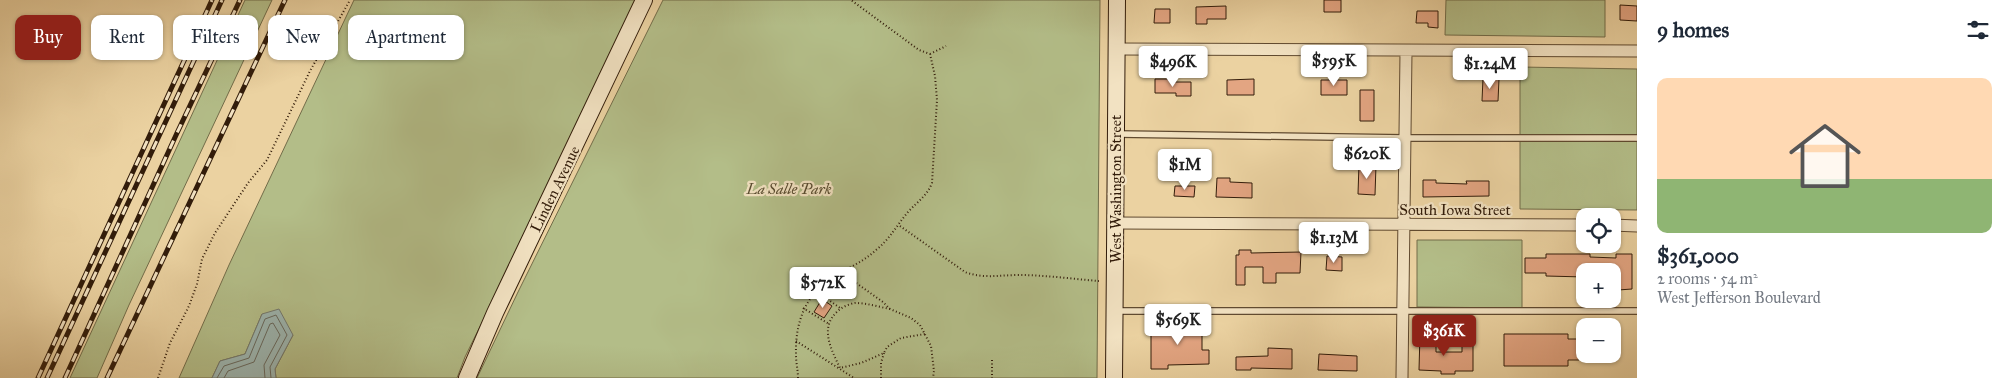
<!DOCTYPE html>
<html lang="en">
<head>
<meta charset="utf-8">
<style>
	:root { --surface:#fff; --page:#f6f6f7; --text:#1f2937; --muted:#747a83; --accent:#8f2418 }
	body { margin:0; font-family:"IM FELL Great Primer",serif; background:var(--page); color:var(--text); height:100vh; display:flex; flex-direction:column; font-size:19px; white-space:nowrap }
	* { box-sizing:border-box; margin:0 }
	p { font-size:16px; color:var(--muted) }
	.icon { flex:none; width:28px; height:28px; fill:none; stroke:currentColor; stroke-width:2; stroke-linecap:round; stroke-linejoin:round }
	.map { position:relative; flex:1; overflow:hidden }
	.side { display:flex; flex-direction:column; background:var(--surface); width:375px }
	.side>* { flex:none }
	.guide { position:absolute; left:15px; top:15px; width:475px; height:45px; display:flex; gap:10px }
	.fabs { position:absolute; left:1576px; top:208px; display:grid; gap:10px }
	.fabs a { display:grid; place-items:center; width:45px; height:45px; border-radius:10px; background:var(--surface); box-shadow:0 1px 4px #0004; font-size:25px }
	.price { position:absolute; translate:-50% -42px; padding:0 11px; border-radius:5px; background:#fff; color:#222; font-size:16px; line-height:32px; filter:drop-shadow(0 1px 2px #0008) }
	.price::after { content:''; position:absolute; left:50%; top:30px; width:15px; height:11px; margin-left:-8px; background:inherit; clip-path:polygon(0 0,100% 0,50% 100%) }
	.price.current { background:var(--accent); color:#fff }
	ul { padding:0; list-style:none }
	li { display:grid; align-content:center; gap:10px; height:265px; padding:0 20px }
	li span { display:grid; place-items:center; height:155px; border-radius:10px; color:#555 }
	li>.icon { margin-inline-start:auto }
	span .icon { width:90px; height:90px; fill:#fffc; stroke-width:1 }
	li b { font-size:21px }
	h2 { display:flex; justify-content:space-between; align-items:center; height:60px; padding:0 20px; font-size:21px }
	.tag { padding:0 18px; border-radius:10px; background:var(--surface); box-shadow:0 1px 4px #0004; font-size:18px; line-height:45px }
	.tag.current { background:var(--accent); color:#fff }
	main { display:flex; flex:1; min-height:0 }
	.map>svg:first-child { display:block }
</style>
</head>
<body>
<main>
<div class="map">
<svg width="1637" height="378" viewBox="0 0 1637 378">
	<rect width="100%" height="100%" fill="#ebd2a1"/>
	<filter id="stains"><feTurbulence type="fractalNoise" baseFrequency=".004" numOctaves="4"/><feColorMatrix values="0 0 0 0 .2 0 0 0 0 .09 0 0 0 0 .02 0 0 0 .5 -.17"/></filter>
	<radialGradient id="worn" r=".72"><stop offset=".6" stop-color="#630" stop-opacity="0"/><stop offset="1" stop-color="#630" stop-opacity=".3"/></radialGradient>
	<path fill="#b3bd88" stroke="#726c49" d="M245,0h27l-143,305 -32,73h-27z
		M354,0h286l-175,357 -8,21h-181l-1,-9 18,-34 -31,-21 -17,40 -25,7 -8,17h-33l50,-113z
		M663,0h437l-3,378h-620l41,-86z
		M1446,0h159v37l-160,-2z
		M1520,67l117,2v141l-117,-1z
		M1417,240h105v68l-105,-1z"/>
	<path fill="#9cb5b0" stroke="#72786e" d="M279,309l14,26 -18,34 1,9h-64l8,-17 25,-7 17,-40z"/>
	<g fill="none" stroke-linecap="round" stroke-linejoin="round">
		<path stroke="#67685d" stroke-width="1" d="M217,378l7,-12 25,-8 16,-39 11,-4 11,20 -17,32 1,11
			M224,378l4,-7 26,-9 16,-38 3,-1 7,12 -16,30 1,13"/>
	</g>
	<path fill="#e3a582" stroke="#321c0a" d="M1324,0h17v12h-17z
		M1620,5l17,1v15l-17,-1z
		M1226,6v13h-19v5h-11v-17z
		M1155,9h15v14h-16z
		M1417,11h21v17l-10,-1v-4h-12z
		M1483,78l16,1 -1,22h-16z
		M1155,79h15v3h21v14h-15v-3h-21z
		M1254,79v16h-27v-15z
		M1321,80h26v15h-26z
		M1360,90h14v31h-14z
		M1359,164l17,1 -1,30 -17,-1z
		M1196,165h11v14h-12z
		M1217,178h13v4l22,1v15l-36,-1z
		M1423,180h13v3l31,1 -1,-3h23v15l-66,1z
		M1175,186h20l-1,11 -20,-1z
		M1239,250h12v3l50,-1 -1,21h-24v10h-13v-16h-18v18h-9v-30h3z
		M1546,254h44v3l26,1v-4h16v35l-14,1v-13h-2v-6h-31v6l-39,-1v-3h-21v-15h21z
		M1327,256l15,1v14l-16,-1z
		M822,299l10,7 -8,12 -10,-6z
		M1202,322v28h7v14l-41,1v4h-17v-41l29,1v-6z
		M1420,334h16v18h26v-7h11v26h-18v3h-14v-3l-22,-1z
		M1504,334h64v5h11v21h-11v6h-64z
		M1268,348l24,1v20l-41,-1v2h-15v-13l32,-1z
		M1319,354l38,2v15l-39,-1z"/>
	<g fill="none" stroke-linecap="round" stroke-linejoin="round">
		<defs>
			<path id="lane" d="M1118,134l287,4h232
				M1117,311h520"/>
			<path id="street" d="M1117,49l520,2
				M1115,223l470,2
				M1612,225l25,1
				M1402,378l4,-326"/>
			<path id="secondary" d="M467,378l28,-65 149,-313
				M1114,378l3,-378"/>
		</defs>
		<use href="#lane" stroke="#604a30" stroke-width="8"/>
		<use href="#street" stroke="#604a30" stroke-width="13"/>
		<use href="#secondary" stroke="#321c0a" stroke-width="18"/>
		<path stroke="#321c0a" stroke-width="2" stroke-dasharray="1 2.5" stroke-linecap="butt" d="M930,54l16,-8
			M900,226l65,46c18,7 35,3 54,3 26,0 54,4 80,6
			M842,273l41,29 7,7 21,9 9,7 11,21 3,25 -1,7
			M816,291l24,17
			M803,308l26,16
			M890,309c-11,-2 -23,-6 -35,-6 -6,1 -13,4 -17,8 -19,16 -7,38 2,57l21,-5 23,-10 3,-6 14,-9 24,-4
			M796,341l58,37
			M992,360v18
			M158,378l12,-35 19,-37 8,-22 5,-25 13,-26 33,-50 19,-23 43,-89 40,-71
			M798,378c0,-8 -2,-15 -2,-23 -1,-32 9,-61 38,-78 14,-9 29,-15 42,-27 14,-11 21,-25 32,-38 9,-10 19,-16 24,-29l5,-83 -2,-24 -5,-22 -11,-4 -68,-50
			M881,378v-15l3,-10"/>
		<use href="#lane" stroke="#f2e2c2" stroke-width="5.5"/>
		<use href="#street" stroke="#f2e2c2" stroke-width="11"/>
		<use href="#secondary" stroke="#f2e2c2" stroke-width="16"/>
		<defs>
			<path id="rail" d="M38,378l174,-378
				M47,378l175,-378
				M65,378l112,-245 63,-133
				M107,378l178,-378"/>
		</defs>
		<use href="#rail" stroke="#321c0a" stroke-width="5"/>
		<use href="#rail" stroke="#f2e2c2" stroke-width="3" stroke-dasharray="9" stroke-linecap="butt"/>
	</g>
	<g text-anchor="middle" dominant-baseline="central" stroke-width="4.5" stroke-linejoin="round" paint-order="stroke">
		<g font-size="15" fill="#321c0a" stroke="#f2e2c2">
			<text transform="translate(555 189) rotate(-64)">Linden Avenue</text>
			<text transform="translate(1116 189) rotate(-90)">West Washington Street</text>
			<text x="1455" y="210">South Iowa Street</text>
		</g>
		<g font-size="15" font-style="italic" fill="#594c30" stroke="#f2e2c2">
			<text x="789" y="189">La Salle Park</text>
		</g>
	</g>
	<rect width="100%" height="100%" filter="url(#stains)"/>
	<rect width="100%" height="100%" fill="url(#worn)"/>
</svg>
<div class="fabs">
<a><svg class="icon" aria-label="locate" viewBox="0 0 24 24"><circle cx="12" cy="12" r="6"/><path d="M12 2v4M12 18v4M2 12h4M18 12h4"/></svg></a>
<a>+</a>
<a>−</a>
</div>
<b class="price" style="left:1334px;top:87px">$595K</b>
<b class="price" style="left:1173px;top:88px">$496K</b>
<b class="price" style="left:1490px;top:90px">$1.24M</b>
<b class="price" style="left:1367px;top:180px">$620K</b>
<b class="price" style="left:1185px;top:191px">$1M</b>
<b class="price" style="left:1334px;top:264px">$1.13M</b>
<b class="price" style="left:823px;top:309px">$572K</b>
<b class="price" style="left:1178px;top:346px">$569K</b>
<b class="price current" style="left:1444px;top:357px">$361K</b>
<div class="guide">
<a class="tag current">Buy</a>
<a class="tag">Rent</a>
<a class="tag">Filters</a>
<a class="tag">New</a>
<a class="tag">Apartment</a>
</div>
</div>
<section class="side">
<h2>9 homes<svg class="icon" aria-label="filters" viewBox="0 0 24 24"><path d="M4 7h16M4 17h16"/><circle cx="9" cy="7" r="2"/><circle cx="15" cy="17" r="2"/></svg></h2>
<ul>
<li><span style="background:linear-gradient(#ffd9b3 65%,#8fb573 0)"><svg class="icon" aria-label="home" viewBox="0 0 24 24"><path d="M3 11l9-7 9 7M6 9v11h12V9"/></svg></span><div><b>$361,000</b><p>2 rooms · 54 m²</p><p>West Jefferson Boulevard</p></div></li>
</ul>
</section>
</main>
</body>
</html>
